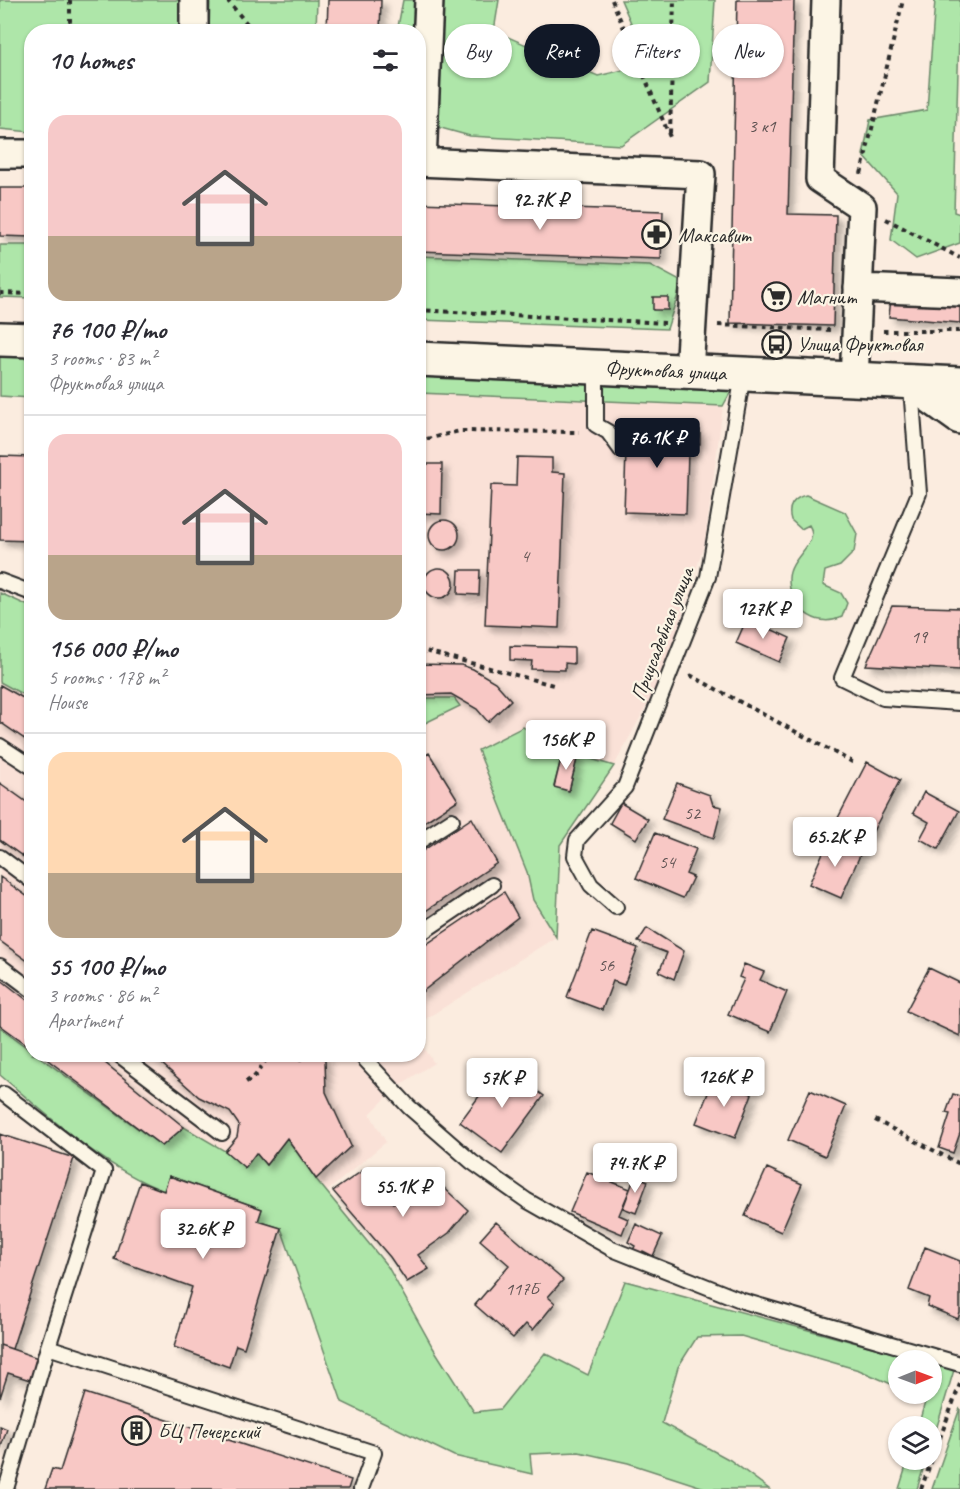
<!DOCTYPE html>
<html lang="en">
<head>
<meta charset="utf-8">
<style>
	:root { --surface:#fff; --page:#f7f7f7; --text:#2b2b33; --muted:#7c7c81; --line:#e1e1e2; --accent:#111827 }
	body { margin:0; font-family:Caveat,sans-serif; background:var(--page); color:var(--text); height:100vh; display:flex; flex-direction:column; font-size:22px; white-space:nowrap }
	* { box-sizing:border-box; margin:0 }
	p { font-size:20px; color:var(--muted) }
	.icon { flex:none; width:33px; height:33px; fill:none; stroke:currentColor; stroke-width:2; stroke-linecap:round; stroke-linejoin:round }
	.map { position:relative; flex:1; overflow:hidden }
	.details { position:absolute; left:24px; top:24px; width:402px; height:1038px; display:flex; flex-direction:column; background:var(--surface); border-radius:24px; box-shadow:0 2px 4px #0004 }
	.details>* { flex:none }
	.top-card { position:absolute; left:444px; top:24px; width:426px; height:54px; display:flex; gap:12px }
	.needle { width:39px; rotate:89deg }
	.controls { position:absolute; left:888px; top:1350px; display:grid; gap:12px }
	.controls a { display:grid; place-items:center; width:54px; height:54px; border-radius:50%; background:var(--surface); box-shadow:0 2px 4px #0004; font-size:30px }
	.price { position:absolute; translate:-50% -51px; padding:0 14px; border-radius:6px; background:#fff; color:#222; font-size:20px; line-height:39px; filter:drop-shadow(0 2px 3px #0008) }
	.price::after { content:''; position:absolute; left:50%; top:36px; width:18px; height:14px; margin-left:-9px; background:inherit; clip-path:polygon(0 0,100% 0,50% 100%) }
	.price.active { background:var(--accent); color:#fff }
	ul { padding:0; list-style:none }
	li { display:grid; align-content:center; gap:12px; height:318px; padding:0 24px }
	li+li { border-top:2px solid var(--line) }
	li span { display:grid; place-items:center; height:186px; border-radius:18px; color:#555 }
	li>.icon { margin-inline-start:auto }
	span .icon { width:108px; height:108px; fill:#fffc; stroke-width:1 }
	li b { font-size:26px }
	h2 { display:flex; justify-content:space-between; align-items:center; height:72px; padding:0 24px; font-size:26px }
	.pill { padding:0 21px; border-radius:27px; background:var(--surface); box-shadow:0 2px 4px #0004; font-size:21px; line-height:54px }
	.pill.active { background:var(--accent); color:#fff }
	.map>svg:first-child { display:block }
</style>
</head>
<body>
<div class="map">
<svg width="960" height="1489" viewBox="0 0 960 1489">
	<defs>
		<filter id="shadow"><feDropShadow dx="5.5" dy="5.5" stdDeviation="3" flood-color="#0004"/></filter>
	</defs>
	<rect width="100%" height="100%" fill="#fbecdf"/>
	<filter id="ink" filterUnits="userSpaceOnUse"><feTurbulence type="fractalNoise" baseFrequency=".0167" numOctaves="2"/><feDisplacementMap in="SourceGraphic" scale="12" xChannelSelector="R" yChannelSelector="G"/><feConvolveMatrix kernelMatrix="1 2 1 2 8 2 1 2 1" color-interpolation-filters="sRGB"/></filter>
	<g filter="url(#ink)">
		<path fill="#fae1d7" d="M419,393l304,13 -18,135 -41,132 -50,93 -61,-18 -30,-21 4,145 6,28 23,37 -137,86v-297l39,-19 -4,-9 -35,-1z
			M0,670l31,21v357l-31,-23z
			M419,1039l15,24 -36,23 -28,28 16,28 -60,50 -129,-20 -157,-117 378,-1z"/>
		<path fill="#aee6a9" stroke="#6c886a" stroke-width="1.5" d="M0,0h182v31l-150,1 -1,100 -31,-3z
			M210,0h107l-1,31h-107z
			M403,0h96l-5,31 104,45 51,-12 -28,-64h94l-5,82 -89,63 -151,-9 -51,-14 -1,-90h-21z
			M935,0h25l-6,212 6,2v29l-44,16 -25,-19 6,-47 -34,-38 7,-35 57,-10z
			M0,245h31v53l-31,-1z
			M419,256l231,9 32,17 -15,47 -248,-9z
			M0,354l31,1v43l-31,-2z
			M419,372l316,12 -12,22 -304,-13z
			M806,495l39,17 12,22 -3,18 -14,14 -15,5 -2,14 18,8 6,10 -5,14c-27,13 -54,-11 -53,-39 1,-22 32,-35 20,-53l-8,4 -10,-9c-4,-13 2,-22 15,-25z
			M0,593l31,14v92l-31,-17z
			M419,698h35l6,8 -41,20z
			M523,727l40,24 -9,35 15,4 9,-35 36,11 -54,79 -4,92 -23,-37 -6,-28 -49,-122z
			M0,1027l31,23 1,4 5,1 125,91 22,-19 41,24 20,16 11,-14 10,12 21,-27 29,41 72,88 44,79 42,66 26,-3 45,-56 43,22 37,-94 295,79h-22v27l-39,-17 -118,-34 -44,1 -19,30 -16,56 68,37 39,29h-61l-80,-26 -49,-11 -49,2 2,20 -78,-18 -112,-54 -61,-174 -23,-7 4,-12 -93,-33 -5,15c-62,-24 -114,-74 -164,-116z
			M932,1363l22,7 -22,73v-17h-14l8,-27 -13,-5h19z
			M960,1408v81h-28z
			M908,1460h18l-9,29h-18z"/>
		<path fill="#f8c8c5" stroke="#2b2b2b" stroke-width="1.5" filter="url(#shadow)" d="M328,0h53l-1,32h-53z
			M737,0h57l-6,214 48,1 -3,111 -103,-3z
			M0,188h32v49l-32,-1z
			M418,203l245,8 -2,48 -243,-8z
			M653,297h15v13h-15z
			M891,298l69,5v20l-71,-6z
			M618,427l82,3v14h-7v9h-5l-2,61 -62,-2 2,-61 -10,-13z
			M0,456l32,1v84l-32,-1z
			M517,457l35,1v14l13,1 -6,155 -74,-3 6,-140 25,1z
			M420,464h22l-1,50 -23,-1z
			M429 535a15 15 0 1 1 30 0a15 15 0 1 1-30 0Z
			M424 583a15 15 0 1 1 30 0a15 15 0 1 1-30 0Z
			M459,570h21l-1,25 -21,-1z
			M892,606l68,2v62l-94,-5z
			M747,618l43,20 -11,24 -43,-19z
			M510,646l64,2v16l-9,-1v7l-34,-1 1,-8 -22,-1z
			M418,664l43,1 12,4 22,13 16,18 -23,22 -11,-13 -26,-15 -33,1z
			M0,685l32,18v41l-32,-22z
			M563,751l15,4 -9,36 -15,-4z
			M429,753l29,47 -40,26v-66z
			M867,762l33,18 -29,55 -33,-17z
			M0,783l32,23v57l-32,-23z
			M677,783l33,12 3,10 9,2 -8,31 -52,-19z
			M924,792l35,19 -21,38 -18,-10 9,-17 -16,-9z
			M621,803l27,16 -12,20 -26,-16z
			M472,818l25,45 -79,53v-62z
			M655,833l41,16 -10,25 7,3 -10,21 -47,-20z
			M829,839l32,14 -20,45 -32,-14z
			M0,877l32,23v64l-32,-23z
			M504,892l14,25 -100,78v-45z
			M647,928l37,23 -10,28 -15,-7 8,-19 -29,-11z
			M592,931l46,17 -14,37 -11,-4 -11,29 -35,-13z
			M744,964l20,8 -4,8 27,12 -17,40 -42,-18 16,-35 -5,-2z
			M929,968l31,15v53l-54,-25z
			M0,979l32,25v44l-32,-23z
			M40,1054h54l90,73 -22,19z
			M151,1054h145l4,7 9,-7h12l4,6 1,32 25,54 -35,33 -29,-41 -21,27 -10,-12 -11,15 -20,-17 12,-14 2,-12 -9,-13 -31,-15z
			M502,1065l42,31 -42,57 -42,-31z
			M714,1078l38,16 -17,44 -39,-15z
			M810,1090l36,16 -21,50 -37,-16z
			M953,1094l7,2v37l-7,20 -14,-5 11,-34 -4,-1z
			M0,1134l74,24 -62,191 -12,-4z
			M767,1168l35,16 -21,48 -36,-16z
			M365,1169l28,34 35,-30 40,37 -19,23 -31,22 11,14 -22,13 -17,-25 -57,-66z
			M587,1172l43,17 -11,26 9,4 -6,15 -52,-22z
			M169,1176l93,33 -4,12 23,7 -37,120 -8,-3 -7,22 -55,-20 18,-60 -78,-28 26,-77 24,9z
			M635,1176l13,5 -12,32 -13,-5z
			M496,1222l67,58 -15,17 7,6 -22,27 -7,-6 -13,14 -38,-33 34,-40 -29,-25z
			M636,1224l26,12 -9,20 -10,-5 -2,5 -9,-4 3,-6 -7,-4z
			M925,1247l35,14v52l-2,6 -31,-13 2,-8 -20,-8z
			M0,1345l38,13 -8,22 -22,-7 -8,25z
			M85,1393l266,87 -3,9h-303l7,-20 8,2z
			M0,1426l7,3 -7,21z"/>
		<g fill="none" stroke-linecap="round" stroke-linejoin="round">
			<defs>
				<path id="lane" d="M596,368v57l12,7 13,18
					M911,387l8,106 -77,185 41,20 77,5
					M0,581l32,12
					M0,746l32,21
					M418,842l34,-22
					M0,857l32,24
					M616,907l-25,-22 -16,-29 2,-16 48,-53 83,-210 35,-202
					M418,935l74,-50
					M0,966l32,24
					M118,1054l104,79
					M360,1054l49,53 63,55 54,38 86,49 131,52 217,63
					M4,1094l100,77 -56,176 -42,142
					M48,1347l326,106 -13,36"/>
				<path id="street" d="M826,0l-6,179 42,28 -8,173
					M194,32v-32
					M0,154h32
					M418,162l283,12 -12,198
					M422,162l7,-162
					M858,288l102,4"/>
				<g id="secondary">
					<path d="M0,339l32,1"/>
					<path id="s1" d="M418,359l542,25"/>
					<path d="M911,382l49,35"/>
				</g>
			</defs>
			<use href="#lane" stroke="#2b2b2b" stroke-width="18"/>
			<use href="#street" stroke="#2b2b2b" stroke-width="32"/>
			<use href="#secondary" stroke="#2b2b2b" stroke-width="38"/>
			<path stroke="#2b2b2b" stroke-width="4" stroke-dasharray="4.5 4.5" stroke-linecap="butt" d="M70,0v32
				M227,0l27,32
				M612,0l58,137
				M670,133l4,-133
				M861,174l42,-174
				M886,219l74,39
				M0,293l32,1
				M418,310l247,13
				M718,325l112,5
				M883,331h77
				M418,441l42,-10 119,1
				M418,649l139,37
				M690,675l164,88
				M246,1082l9,-6 15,-22
				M875,1120l85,44
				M921,1489l39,-105"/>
			<use href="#lane" stroke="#fcf5e5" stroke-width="14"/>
			<use href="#street" stroke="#fcf5e5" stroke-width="27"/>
			<use href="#secondary" stroke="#fcf5e5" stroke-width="33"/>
		</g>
	</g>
	<defs>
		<symbol id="pharmacy-ring" viewBox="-11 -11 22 22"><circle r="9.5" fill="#fcf5e5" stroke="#2b2b2b" stroke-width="1.5"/><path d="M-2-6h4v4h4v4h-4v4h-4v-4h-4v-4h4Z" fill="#2b2b2b"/></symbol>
		<symbol id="supermarket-ring" viewBox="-11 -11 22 22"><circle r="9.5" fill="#fcf5e5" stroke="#2b2b2b" stroke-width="1.5"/><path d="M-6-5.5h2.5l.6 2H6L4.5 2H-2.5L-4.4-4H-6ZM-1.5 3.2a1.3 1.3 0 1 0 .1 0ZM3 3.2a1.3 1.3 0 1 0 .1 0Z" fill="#2b2b2b"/></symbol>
		<symbol id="bus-ring" viewBox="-11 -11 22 22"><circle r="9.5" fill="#fcf5e5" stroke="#2b2b2b" stroke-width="1.5"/><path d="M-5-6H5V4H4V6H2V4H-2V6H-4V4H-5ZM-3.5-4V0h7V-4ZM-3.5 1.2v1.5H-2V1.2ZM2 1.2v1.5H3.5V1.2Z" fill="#2b2b2b"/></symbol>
		<symbol id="building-ring" viewBox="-11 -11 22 22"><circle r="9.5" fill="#fcf5e5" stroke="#2b2b2b" stroke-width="1.5"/><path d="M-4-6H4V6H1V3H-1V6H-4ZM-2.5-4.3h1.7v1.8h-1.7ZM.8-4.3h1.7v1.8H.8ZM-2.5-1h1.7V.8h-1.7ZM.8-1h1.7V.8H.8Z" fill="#2b2b2b"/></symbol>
	</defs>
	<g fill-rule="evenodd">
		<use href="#pharmacy-ring" x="640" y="218" width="33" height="33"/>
		<use href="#supermarket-ring" x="760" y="280" width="33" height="33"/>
		<use href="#bus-ring" x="760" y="328" width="33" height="33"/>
		<use href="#building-ring" x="120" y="1414" width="33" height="33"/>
	</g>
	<g text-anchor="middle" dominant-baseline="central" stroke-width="4.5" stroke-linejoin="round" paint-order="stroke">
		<g font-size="18" fill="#5e5252">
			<text x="762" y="126">3 к1</text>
			<text x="525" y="556">4</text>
			<text x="919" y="637">19</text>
			<text x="692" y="813">52</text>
			<text x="667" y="862">54</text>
			<text x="606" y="965">56</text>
			<text x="522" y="1289">117Б</text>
		</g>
		<g font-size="21" fill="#2b2b2b" stroke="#fcf5e5" text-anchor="start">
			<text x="678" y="235">Максавит</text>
			<text x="797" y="297">Магнит</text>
			<text x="797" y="344">Улица Фруктовая</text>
			<text x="158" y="1431">БЦ Печерский</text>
		</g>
		<g font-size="21" fill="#2b2b2b" stroke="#fcf5e5">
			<text stroke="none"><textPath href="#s1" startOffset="248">Фруктовая улица</textPath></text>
			<text transform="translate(662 634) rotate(-69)">Приусадебная улица</text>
		</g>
	</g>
</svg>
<div class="controls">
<a><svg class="needle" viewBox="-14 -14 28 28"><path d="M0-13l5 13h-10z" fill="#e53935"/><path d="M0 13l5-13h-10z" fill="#7c7c81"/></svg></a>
<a><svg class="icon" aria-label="layers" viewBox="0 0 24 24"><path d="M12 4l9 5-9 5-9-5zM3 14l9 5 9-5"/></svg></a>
</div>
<b class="price" style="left:540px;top:231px">92.7K ₽</b>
<b class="price active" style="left:657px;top:469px">76.1K ₽</b>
<b class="price" style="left:763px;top:640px">127K ₽</b>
<b class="price" style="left:566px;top:771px">156K ₽</b>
<b class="price" style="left:835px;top:868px">65.2K ₽</b>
<b class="price" style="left:724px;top:1108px">126K ₽</b>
<b class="price" style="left:502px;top:1109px">57K ₽</b>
<b class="price" style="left:635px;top:1194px">74.7K ₽</b>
<b class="price" style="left:403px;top:1218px">55.1K ₽</b>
<b class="price" style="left:203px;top:1260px">32.6K ₽</b>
<div class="top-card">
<a class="pill">Buy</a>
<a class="pill active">Rent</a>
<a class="pill">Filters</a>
<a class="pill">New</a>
</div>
<section class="details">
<h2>10 homes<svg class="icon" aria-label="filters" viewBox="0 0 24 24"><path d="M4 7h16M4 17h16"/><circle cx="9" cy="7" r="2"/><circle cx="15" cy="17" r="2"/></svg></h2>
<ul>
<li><span style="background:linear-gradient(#f6c9c9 65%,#b9a48a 0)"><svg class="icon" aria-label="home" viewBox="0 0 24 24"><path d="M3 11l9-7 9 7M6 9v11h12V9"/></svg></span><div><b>76 100 ₽/mo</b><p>3 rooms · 83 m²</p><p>Фруктовая улица</p></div></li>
<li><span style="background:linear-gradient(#f6c9c9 65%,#b9a48a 0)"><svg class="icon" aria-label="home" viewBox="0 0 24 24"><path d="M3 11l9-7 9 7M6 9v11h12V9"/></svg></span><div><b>156 000 ₽/mo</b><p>5 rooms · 178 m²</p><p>House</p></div></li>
<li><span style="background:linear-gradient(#ffd9b3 65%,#b9a48a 0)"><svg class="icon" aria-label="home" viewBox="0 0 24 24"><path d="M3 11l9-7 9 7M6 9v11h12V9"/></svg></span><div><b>55 100 ₽/mo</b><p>3 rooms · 86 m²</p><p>Apartment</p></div></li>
</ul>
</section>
</div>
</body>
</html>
